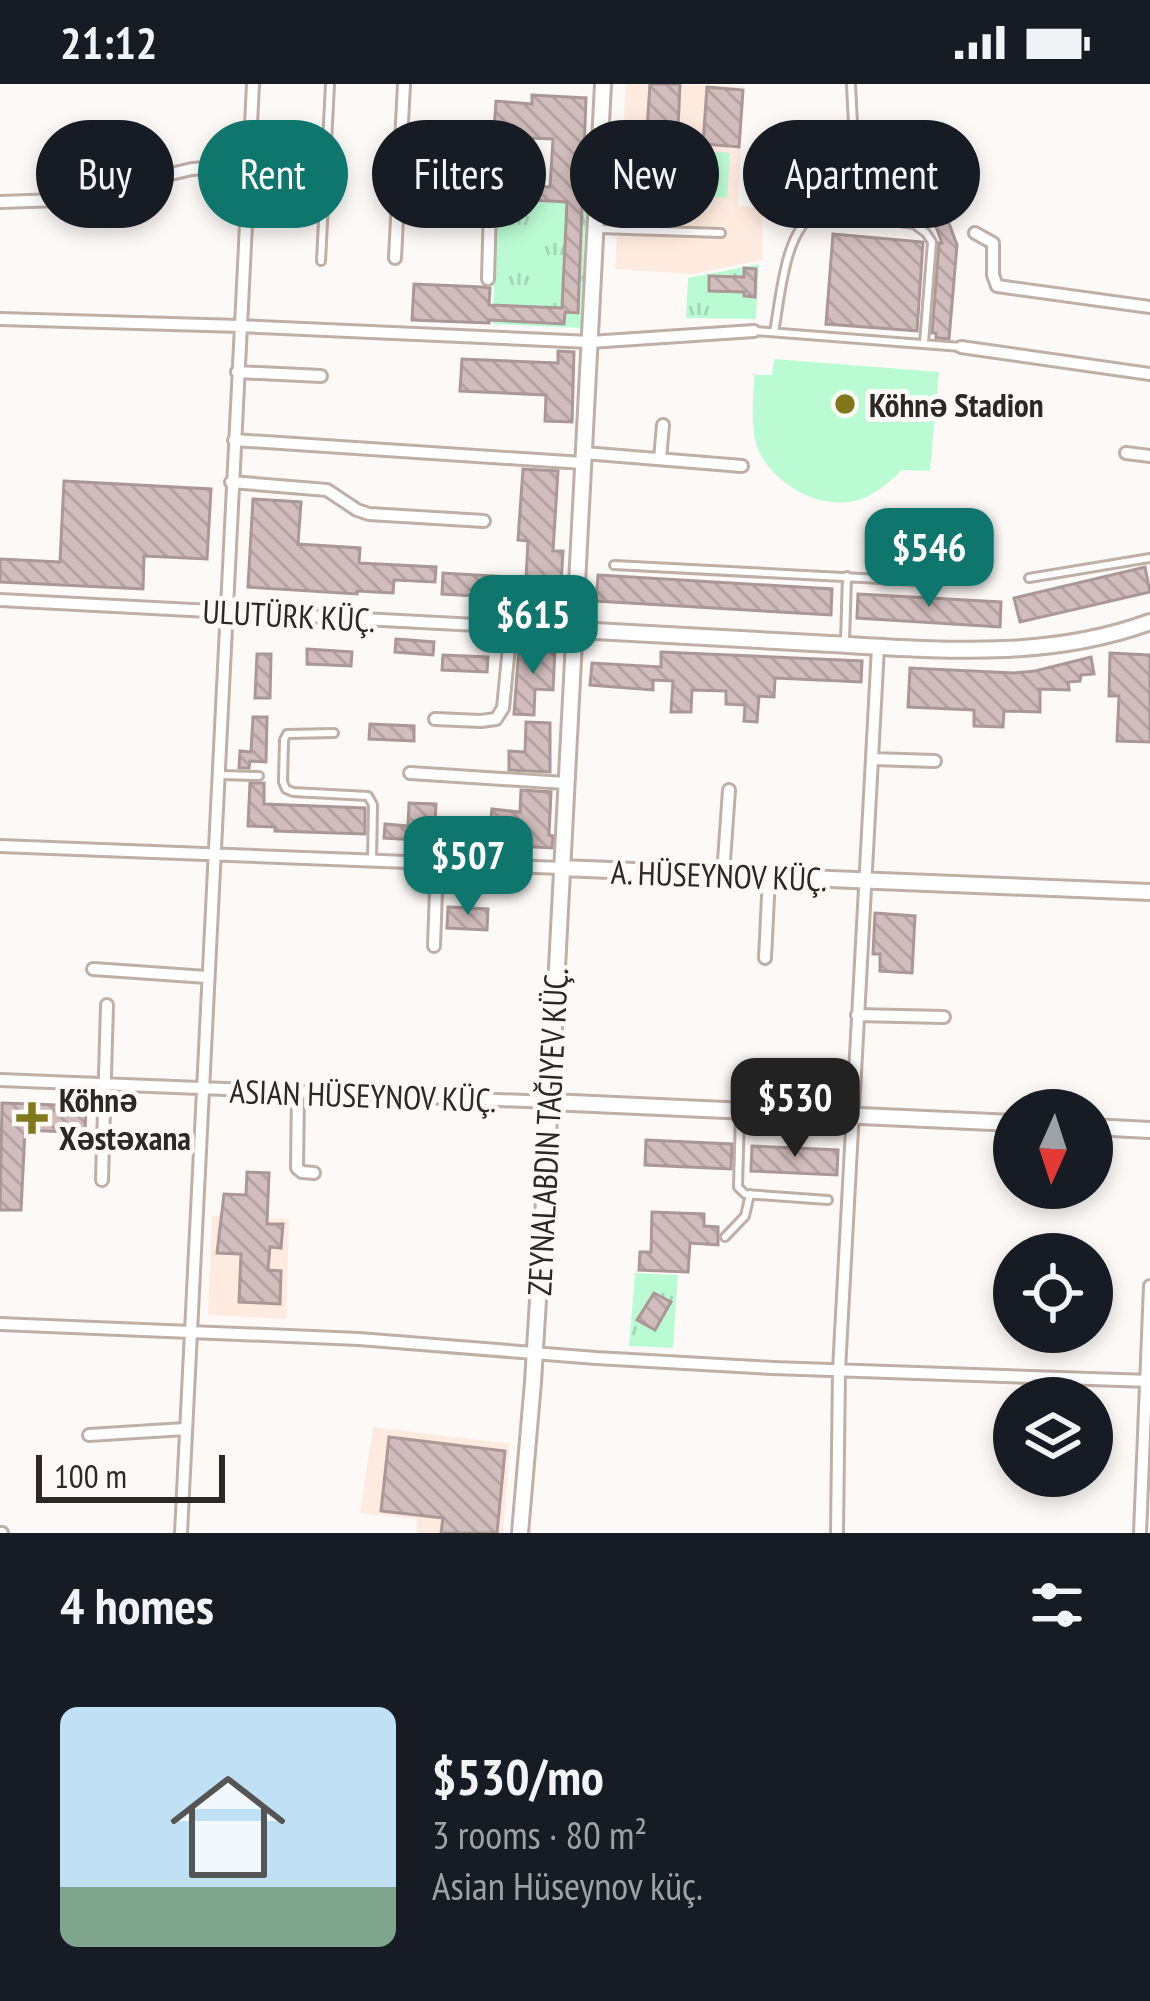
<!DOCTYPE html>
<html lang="en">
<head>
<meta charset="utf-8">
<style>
	:root { --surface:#171b24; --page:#20242c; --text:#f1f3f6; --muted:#9ea1a6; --accent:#0f766e }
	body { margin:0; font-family:"PT Sans Narrow",sans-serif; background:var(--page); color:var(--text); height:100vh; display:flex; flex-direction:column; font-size:45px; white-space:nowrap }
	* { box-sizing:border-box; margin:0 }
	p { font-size:39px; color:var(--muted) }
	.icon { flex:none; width:66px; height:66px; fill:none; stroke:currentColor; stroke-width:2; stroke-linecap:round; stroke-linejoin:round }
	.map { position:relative; height:1449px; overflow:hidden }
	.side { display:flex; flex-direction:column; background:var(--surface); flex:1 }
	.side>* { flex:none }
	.guide { position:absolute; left:36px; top:36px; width:1080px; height:108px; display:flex; gap:24px }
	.needle { width:78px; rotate:183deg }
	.buttons { position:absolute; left:993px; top:1005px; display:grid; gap:24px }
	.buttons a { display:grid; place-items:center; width:120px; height:120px; border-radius:50%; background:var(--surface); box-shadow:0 6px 18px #0003; font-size:60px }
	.scale { position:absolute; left:36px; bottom:30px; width:189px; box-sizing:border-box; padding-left:12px; border:6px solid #2e2824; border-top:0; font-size:33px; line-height:42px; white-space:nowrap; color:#2e2824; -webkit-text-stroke:9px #fdf9f7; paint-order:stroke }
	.price { position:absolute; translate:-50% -102px; padding:0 27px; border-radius:24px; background:var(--accent); color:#fff; font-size:39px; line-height:78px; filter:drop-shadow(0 3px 6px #0008) }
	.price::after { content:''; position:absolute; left:50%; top:72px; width:36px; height:27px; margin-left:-18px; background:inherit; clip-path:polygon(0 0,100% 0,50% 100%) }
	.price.selected { background:#222; color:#fff }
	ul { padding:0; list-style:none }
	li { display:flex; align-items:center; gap:36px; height:300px; padding:0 60px }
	li span { display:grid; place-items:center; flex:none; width:336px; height:240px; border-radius:18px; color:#555 }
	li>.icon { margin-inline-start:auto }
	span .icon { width:144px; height:144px; fill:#fffc; stroke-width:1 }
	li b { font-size:51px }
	h2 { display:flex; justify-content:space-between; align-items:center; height:144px; padding:0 60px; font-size:51px }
	.chip { padding:0 42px; border-radius:54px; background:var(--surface); box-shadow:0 6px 18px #0003; font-size:42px; line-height:108px }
	.chip.selected { background:var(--accent); color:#fff }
	.status { display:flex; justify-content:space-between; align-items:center; height:84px; padding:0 60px; background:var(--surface); direction:ltr }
	.status svg { height:33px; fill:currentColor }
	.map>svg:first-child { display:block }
</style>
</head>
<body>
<div class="status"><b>21:12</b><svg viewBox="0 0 49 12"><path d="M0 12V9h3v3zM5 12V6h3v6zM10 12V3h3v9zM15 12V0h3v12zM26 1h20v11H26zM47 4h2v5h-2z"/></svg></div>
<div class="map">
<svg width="1150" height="1449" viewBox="0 0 1150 1449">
	<defs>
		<pattern id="grass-tufts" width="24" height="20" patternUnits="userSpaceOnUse" patternTransform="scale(3)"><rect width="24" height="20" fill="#bbfbd3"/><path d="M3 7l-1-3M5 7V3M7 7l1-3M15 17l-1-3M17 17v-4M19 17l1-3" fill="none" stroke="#a1d7b5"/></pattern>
		<pattern id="building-back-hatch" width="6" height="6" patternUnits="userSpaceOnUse" patternTransform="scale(3)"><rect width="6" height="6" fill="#d1bdbb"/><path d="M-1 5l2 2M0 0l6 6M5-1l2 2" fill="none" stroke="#b4a2a1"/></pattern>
	</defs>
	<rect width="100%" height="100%" fill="#fdf9f7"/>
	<path fill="#feeade" d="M626,0l118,2 -6,120 25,2 -1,52 -69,14 -78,-5z
		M212,1132l77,3 -3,100 -78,-4z
		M373,1343l137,17 -7,89h-86v-14l-57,-6z"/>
	<path fill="url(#grass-tufts)" d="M496,98l91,6 -6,140 -88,-4z
		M759,180l-3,55 -70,-1 2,-40z
		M635,1189l43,2 -5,73 -44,-2z"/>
	<path fill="#bbfbd3" d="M701,67l29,2 -3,45 -28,-2z
		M774,275l165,13 -9,99 -28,-1c-13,13 -29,27 -48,31 -37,8 -80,-17 -95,-50 -10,-22 -5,-52 -5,-76h18z"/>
	<path fill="url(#building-back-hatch)" stroke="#ab9896" stroke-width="3" d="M650,0h30l-2,45h-7l-6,91 -24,-1z
		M707,3l36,3 -4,57 -36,-3z
		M532,11l54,3 -8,215 -13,-1 -1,12 -75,-4v3l-77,-3 2,-36 69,3 7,1 -1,17 73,3 5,-106 -67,-4v-14l50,3 3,-48 -22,-1v9l-38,-2 3,-44 36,3z
		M887,89l56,34 14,38 -8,94 -13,-1v-5h-4l7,-90h3l-10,-27 -53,-31z
		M833,150l90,8 -6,89 -91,-7z
		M744,184l12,1 -1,28 -11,-1v-4l-35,-1v-15l35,1z
		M558,267l16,1 -2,70 -27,-1 1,-26 -86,-4 2,-32 96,4z
		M523,385l35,2 -5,80h10l-3,50 -118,-7 1,-21 83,5 2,-37 -10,-1z
		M64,397l147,8 -4,70 -63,-3 -1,33 -143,-7v-23l60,3z
		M253,415l48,3 -3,42 62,4 -1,15 77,4 -1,15 -41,-2 -1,13 -36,-2v3l-109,-7z
		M1145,483l5,25 -130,30 -6,-24z
		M598,491l234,14 -1,26 -235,-14z
		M858,510l143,8 -1,25 -143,-9z
		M396,555l38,3 -1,13 -38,-3z
		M519,563l36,2 -2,41 -18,-1 -1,26 -20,-1z
		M307,565l45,3 -1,14 -44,-2z
		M661,568l201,9 -1,21 -86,-4 -1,19 -15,-1 -2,26 -13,-1 1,-16 -19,-1v-13l-34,-1 -1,22h-20l2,-31 -20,-1v10l-63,-5 2,-22 69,4z
		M1110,569l40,2v87l-33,-1 2,-45h-10z
		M257,570h14l-1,44h-15z
		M443,571l45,2 -1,15 -45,-2z
		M1091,573l3,17 -13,1 -1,6 -12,1 1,8 -29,-1v23l-36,-1 -1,16 -29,-1v-16l-66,-3 2,-39 104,5 21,-2z
		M253,633h14l-1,45 -16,-1 -1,7h-10l1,-17 11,1z
		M526,638l24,1v49l-41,-2v-19l16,1z
		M370,640l44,2v15l-45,-2z
		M250,699h14v21l101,4v26l-90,-3v-4l-27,-1z
		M521,706l30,2 -2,43 4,1 -1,12 -168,-10 1,-14 23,2 1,-23 27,1 -1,21 55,3 2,-19 28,3z
		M448,823l40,2 -1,21 -40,-2z
		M875,829l40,3 -3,57 -32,-2v-17h-7z
		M2,1019l84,3 -1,27 -60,-3 -4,80h-21z
		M646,1056l86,4 -1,25 -86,-4z
		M752,1062l86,4 -1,25 -86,-4z
		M247,1088l22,1 -2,51h16l-2,24 -11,-1 -2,23 13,1 -1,33 -41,-2 2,-48 -24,-1 7,-59 22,1z
		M652,1128l52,2v12l14,1v18l-28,-2 -2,29 -49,-2 1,-18h11z
		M654,1209l17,9 -16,28 -18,-10z
		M389,1353l116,14 -8,82h-56l2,-15 -62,-7z"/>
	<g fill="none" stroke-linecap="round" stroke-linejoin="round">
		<defs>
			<path id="service" d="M851,0l4,80
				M252,72l74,4
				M599,145l122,4
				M321,177l9,-177
				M755,247l206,16
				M774,248c7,-36 10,-104 45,-121l95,13 12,9 6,9 -8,101
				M614,481l324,17
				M1029,494l121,-20
				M892,495l2,-39 52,2
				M845,557l2,-65
				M334,649l-47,1 -3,6 -1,42 3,7 7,3 75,4 5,9 -1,56
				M220,691l39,1
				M740,1029l-2,74 7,7 83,6
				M725,1153l20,-21 5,-22"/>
			<path id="minor" d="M401,68l81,3 7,4 2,10 -3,110
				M0,118l59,-2 133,-31 57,-4
				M975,149l18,10v32l4,11 153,21
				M395,174l9,-174
				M0,235l240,7 350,16 164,-11
				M961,263l189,27
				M237,288l84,4
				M234,356l349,23
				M584,369l158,13
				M1126,369l24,3
				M660,375l3,-34
				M231,398l96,8 30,20 12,4 115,7
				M0,516l574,30
				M435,635l46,2 15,-2 7,-11 8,-82
				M872,675l63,2
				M410,689l155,10
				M0,762l561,22
				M723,791l6,-85
				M434,862l3,-83
				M765,874l4,-82
				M93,885l114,8
				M857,931l87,2
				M0,996l550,22
				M298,1008l-1,76 5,4 12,1
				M102,1096l5,-175
				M0,1240l359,15 237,19 177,10 377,13
				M89,1351l96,-6
				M0,1449h2
				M181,1449l72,-1449
				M837,1449l2,-163 39,-723
				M1140,1449l10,-247"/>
			<path id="tertiary" d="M574,546c86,4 172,9 257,14 108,6 216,16 319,-22
				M561,784l589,24
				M550,1018l464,21
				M1092,1043l58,3
				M520,1449l13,-151 17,-280 53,-1018"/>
		</defs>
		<use href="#service" stroke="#c0afa5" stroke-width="12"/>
		<use href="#minor" stroke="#c0afa5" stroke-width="16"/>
		<use href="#tertiary" stroke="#c0afa5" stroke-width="20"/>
		<use href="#service" stroke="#fff" stroke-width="6"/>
		<use href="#minor" stroke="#fff" stroke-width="10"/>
		<use href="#tertiary" stroke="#fff" stroke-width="14"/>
	</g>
	<g fill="#81781c" stroke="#fdf9f7" stroke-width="4.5">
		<circle cx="845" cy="320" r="12"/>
		<path d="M26 1016h12v12h12v12h-12v12h-12v-12h-12v-12h12z"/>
	</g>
	<g text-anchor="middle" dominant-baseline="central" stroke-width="10" stroke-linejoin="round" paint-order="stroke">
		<g font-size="33" font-weight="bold" fill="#2e2824" stroke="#fdf9f7" text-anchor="start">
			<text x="869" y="320">Köhnə Stadion</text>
			<text x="59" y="1015">Köhnə<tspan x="59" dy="38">Xəstəxana</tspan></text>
		</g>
		<g font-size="33" fill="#2e2824" stroke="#fdf9f7">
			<text transform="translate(289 531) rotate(3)">ULUTÜRK KÜÇ.</text>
			<text transform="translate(719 791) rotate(2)">A. HÜSEYNOV KÜÇ.</text>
			<text transform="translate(363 1011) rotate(2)">ASIAN HÜSEYNOV KÜÇ.</text>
			<text transform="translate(547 1048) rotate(-87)">ZEYNALABDIN TAĞIYEV KÜÇ.</text>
		</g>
	</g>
</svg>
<div class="buttons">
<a><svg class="needle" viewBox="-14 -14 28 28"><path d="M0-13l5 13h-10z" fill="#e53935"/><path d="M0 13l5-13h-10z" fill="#9ea1a6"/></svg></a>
<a><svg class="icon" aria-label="locate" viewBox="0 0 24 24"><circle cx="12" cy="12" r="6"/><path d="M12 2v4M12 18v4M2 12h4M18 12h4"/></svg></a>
<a><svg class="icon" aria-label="layers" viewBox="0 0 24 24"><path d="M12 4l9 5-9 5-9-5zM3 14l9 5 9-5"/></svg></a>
</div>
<div class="scale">100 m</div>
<b class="price" style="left:929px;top:526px">$546</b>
<b class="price" style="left:533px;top:593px">$615</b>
<b class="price" style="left:468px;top:834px">$507</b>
<b class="price selected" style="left:795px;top:1076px">$530</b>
<div class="guide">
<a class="chip">Buy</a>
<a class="chip selected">Rent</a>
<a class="chip">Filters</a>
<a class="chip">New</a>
<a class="chip">Apartment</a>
</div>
</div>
<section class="side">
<h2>4 homes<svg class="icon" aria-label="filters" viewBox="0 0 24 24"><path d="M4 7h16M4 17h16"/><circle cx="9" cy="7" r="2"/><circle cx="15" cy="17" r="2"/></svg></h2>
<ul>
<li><span style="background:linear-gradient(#bfe0f5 75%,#7fa58c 0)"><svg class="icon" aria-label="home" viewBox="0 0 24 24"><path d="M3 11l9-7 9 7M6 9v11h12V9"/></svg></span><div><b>$530/mo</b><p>3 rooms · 80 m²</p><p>Asian Hüseynov küç.</p></div></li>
</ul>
</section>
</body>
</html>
